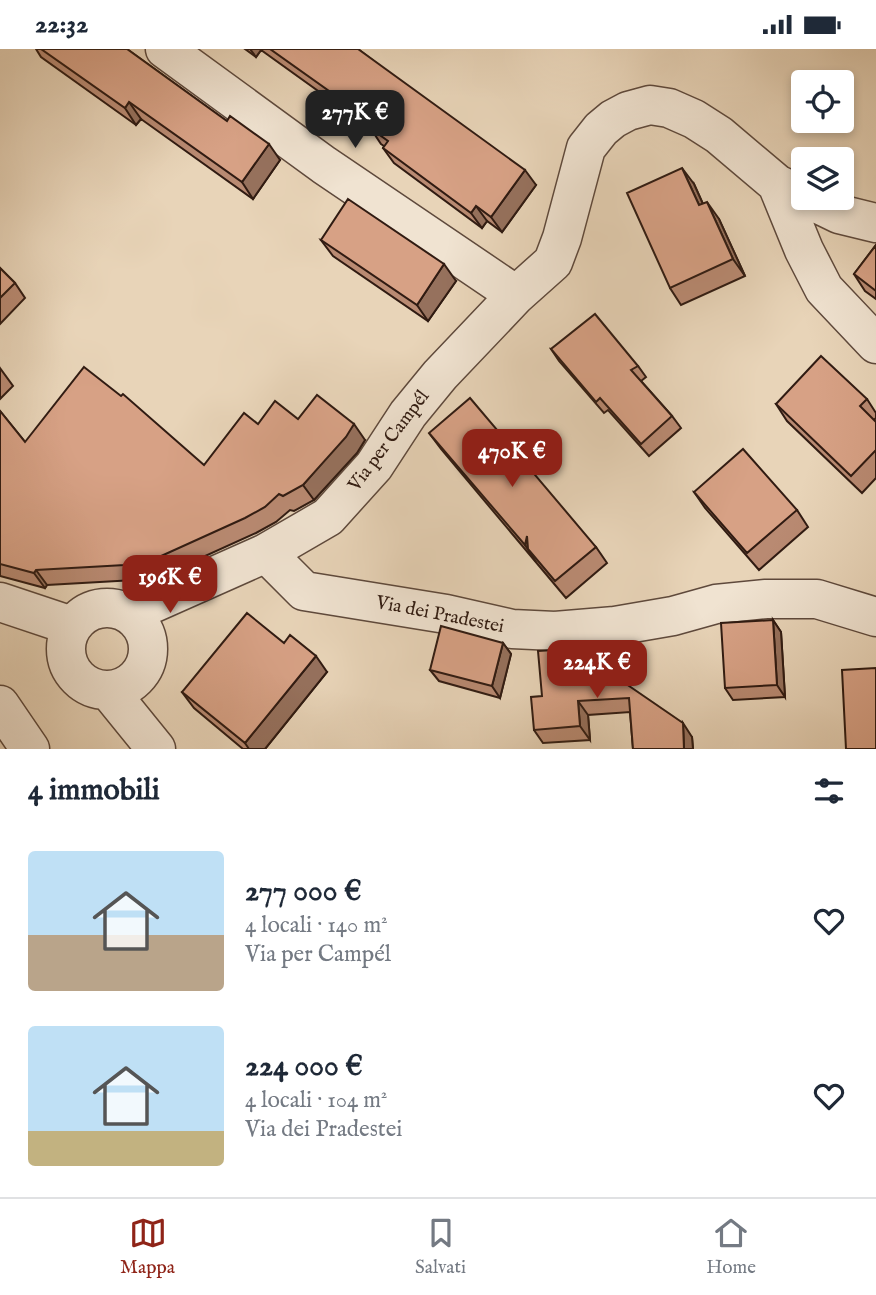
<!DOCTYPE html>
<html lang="it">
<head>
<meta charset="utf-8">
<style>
	:root { --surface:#fff; --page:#f6f6f7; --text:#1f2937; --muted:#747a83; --line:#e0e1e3; --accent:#8f2418 }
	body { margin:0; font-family:"IM FELL English",serif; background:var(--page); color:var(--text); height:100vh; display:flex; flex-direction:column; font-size:26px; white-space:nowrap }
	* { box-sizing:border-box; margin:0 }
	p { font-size:23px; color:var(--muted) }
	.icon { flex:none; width:38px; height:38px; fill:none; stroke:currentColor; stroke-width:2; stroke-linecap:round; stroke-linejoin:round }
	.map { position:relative; height:700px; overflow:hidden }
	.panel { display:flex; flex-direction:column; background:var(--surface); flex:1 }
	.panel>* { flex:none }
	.fabs { position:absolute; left:791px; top:21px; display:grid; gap:14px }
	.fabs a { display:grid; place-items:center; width:63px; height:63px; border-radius:7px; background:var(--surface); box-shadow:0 4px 10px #0003; font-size:35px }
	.price { position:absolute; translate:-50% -60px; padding:0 16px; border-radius:14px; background:var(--accent); color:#fff; font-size:23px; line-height:46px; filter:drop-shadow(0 2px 4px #0008) }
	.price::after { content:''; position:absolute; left:50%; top:42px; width:21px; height:16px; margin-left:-10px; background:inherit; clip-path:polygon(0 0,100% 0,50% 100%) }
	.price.active { background:#222; color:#fff }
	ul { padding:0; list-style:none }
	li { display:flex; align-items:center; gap:21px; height:175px; padding:0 28px }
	li span { display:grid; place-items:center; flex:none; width:196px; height:140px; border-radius:7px; color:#555 }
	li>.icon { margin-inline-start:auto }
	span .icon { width:84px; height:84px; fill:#fffc; stroke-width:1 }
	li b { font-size:30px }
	h2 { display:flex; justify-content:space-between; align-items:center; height:84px; padding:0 28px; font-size:30px }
	.status { display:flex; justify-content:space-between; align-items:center; height:49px; padding:0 35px; background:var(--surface); direction:ltr }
	.status svg { height:19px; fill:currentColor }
	.tabs { display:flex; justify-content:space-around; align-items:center; height:98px; border-top:2px solid var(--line); background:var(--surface); font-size:19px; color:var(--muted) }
	.tabs a { display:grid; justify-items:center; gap:4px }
	.tabs .active { color:var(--accent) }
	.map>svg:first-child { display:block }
</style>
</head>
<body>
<div class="status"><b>22:32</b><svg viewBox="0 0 49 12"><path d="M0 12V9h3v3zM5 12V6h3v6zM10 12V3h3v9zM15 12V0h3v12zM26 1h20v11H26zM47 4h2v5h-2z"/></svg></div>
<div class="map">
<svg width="876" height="700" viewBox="0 0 876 700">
	<rect width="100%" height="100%" fill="#e8d4b8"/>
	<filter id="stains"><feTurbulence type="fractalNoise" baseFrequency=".00286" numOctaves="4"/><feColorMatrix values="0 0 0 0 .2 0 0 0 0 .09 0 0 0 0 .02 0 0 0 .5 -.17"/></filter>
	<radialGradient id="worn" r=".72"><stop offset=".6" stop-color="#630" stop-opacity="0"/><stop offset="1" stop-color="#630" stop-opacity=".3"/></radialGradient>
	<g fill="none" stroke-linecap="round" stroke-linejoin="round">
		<defs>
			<path id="minor" d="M165,0l159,116 192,130
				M777,135l27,66 20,39 52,55
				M806,149l33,16 37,9
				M266,504l38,38 142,23 66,15 43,2 60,-5 58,-10 43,-12 50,-5h51l59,18
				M0,553l72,24
				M66 600a41 41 0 1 1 82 0a41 41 0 1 1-82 0Z
				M129,565l137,-61 62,-36 46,-51 34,-52 32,-39 76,-80 37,-33 9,-24 24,-90 15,-19 12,-10 15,-8 22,-6 19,3 25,11 25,16 58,49 26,12
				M109,642l47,58
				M0,656l30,44"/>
		</defs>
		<use href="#minor" stroke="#5e493c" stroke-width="41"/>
		<use href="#minor" stroke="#f0e3d1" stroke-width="38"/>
	</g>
	<path fill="#b98a72" stroke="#301b12" stroke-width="2" d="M36,0h91l153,111 -27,39 -112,-80 -5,6 -95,-68z
		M245,0h113l178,136 -34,47 -15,-11 -5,7 -88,-65 -11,-15 1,-2 -3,-2 -10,-15 -110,-79 -5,7z
		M694,135l9,20 16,15 26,57 -64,29 -11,-17z
		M321,191l135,41 -28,40 -95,-65z
		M876,196v54l-11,-8 -11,-17z
		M0,219l15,15 10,15 -25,26z
		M551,300l87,17 8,11 -5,4 31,35 9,12 -32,28 -41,-46 -4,3 -45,-52z
		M0,319l13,18 -13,13z
		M867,350l9,14v5l-2,2 2,2v56l-14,15 -75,-72 -11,-17z
		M0,362l25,31 179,23 54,-41 40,-5 67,21 -8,13 -43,47 -20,11 -4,-1 -14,12 -20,11 -86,39 -35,8 -88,5 -2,3 -45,-12z
		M429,384l167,114 11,16 -41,35 -125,-149z
		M694,443l103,18 11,17 -49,43 -54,-62z
		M773,571l8,12 4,65 -52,3 -8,-12z
		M284,594l43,29 -62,77h-22l-49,-41 -12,-16z
		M503,594l8,11 -11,44 -61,-17 -9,-11z
		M584,599l9,13 99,76 1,12h-60l-3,-37 -42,3 2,25 -47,3 -9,-13 8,-34z"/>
	<path fill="#96715d" stroke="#301b12" stroke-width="2" d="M250,0h10l1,1 -5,7z
		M129,53l12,17 -5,6 -11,-17z
		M269,95l11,16 -27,39 -11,-17z
		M682,119l12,16 17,38 -12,-17z
		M525,121l11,15 -34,47 -11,-15z
		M707,153l12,17 26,57 -12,-17z
		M476,157l11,15 -5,7 -11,-15z
		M444,215l12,17 -28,40 -11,-16z
		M354,375l11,16 -8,13 -43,47 -11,-15z
		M527,487l1,13 8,13 -11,-17z
		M36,521l11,15 -2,3 -11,-15z
		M773,571l8,12 4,65 -8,-12z
		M503,594l8,11 -11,44 -8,-12z
		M584,599l9,13 -9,-6z
		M316,607l11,16 -62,77h-16l-4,-6z
		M578,652l10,14 2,25 -10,-14z
		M683,674l9,14 1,12h-9z"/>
	<path fill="#d7a185" stroke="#301b12" stroke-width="2" d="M41,0h86l100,72 3,-5 39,28 -27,38 -113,-80 -4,6z
		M270,0h88l167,121 -34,47 -15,-11 -5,7 -88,-65 5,-7 -18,-13 4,-5z
		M682,119l17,37 8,-3 26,57 -63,29 -43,-95z
		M348,150l96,65 -27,41 -96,-65z
		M876,196v46l-22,-17z
		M0,219l15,15 -15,15z
		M595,265l43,52 -7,4 41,46 -31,28 -41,-46 -4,4 -45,-53z
		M821,307l46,43 -7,7 16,16v28l-25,26 -75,-72z
		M84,318l37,29 2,-2 81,71 40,-52 14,11 17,-23 23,18 19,-24 37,29 -8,13 -43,48 -20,11 -4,-2 -14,13 -20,11 -86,39 -34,8 -89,5 -2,3 -34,-9v-153l25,31z
		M470,349l126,149 -41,34 -27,-32 -1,-13 -2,9 -96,-112z
		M743,400l54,61 -50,43 -53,-61z
		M247,564l37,30 6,-8 26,21 -71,87 -63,-51z
		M773,571l4,65 -52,3 -4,-65z
		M441,577l62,17 -11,43 -62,-16z
		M584,599v7l99,68 1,26h-51l-4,-51 -51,3 2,25 -46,4 -3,-33 11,-1 -4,-45z
		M876,619v81h-30l-4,-79z"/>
	<g text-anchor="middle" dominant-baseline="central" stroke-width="7" stroke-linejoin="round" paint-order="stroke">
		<g font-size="19" fill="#301b12" stroke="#f0e3d1">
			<text transform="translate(389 392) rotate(-53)">Via per Campél</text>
			<text transform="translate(440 566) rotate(11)">Via dei Pradestei</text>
		</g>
	</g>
	<rect width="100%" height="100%" filter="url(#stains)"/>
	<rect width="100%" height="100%" fill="url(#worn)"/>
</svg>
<div class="fabs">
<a><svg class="icon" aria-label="locate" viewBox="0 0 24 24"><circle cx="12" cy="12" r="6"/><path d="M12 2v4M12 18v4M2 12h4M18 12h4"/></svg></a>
<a><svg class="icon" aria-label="layers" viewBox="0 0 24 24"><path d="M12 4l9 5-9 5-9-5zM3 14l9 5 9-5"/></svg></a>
</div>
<b class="price active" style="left:355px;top:101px">277K €</b>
<b class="price" style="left:512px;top:440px">470K €</b>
<b class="price" style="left:170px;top:566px">196K €</b>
<b class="price" style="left:597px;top:651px">224K €</b>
</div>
<section class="panel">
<h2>4 immobili<svg class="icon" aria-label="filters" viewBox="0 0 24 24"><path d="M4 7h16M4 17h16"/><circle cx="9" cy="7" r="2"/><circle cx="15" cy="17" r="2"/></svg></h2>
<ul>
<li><span style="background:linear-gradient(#bfe0f5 60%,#b9a48a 0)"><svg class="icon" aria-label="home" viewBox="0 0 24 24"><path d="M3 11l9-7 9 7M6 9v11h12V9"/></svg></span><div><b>277 000 €</b><p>4 locali · 140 m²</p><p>Via per Campél</p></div><svg class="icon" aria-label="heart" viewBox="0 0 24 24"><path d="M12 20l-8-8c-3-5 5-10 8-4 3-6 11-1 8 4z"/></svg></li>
<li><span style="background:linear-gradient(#bfe0f5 75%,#c2b280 0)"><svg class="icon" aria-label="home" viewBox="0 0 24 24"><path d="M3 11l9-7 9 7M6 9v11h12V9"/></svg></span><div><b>224 000 €</b><p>4 locali · 104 m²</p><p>Via dei Pradestei</p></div><svg class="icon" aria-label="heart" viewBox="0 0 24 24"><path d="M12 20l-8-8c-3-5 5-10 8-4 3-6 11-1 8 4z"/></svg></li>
</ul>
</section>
<nav class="tabs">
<a class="active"><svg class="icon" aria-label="map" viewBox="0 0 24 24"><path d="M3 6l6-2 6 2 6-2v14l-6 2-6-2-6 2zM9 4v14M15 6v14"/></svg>Mappa</a>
<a><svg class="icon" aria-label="saved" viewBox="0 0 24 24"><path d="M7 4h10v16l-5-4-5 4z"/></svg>Salvati</a>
<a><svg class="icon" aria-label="home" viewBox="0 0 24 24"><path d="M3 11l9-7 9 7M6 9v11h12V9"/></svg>Home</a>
</nav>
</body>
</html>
